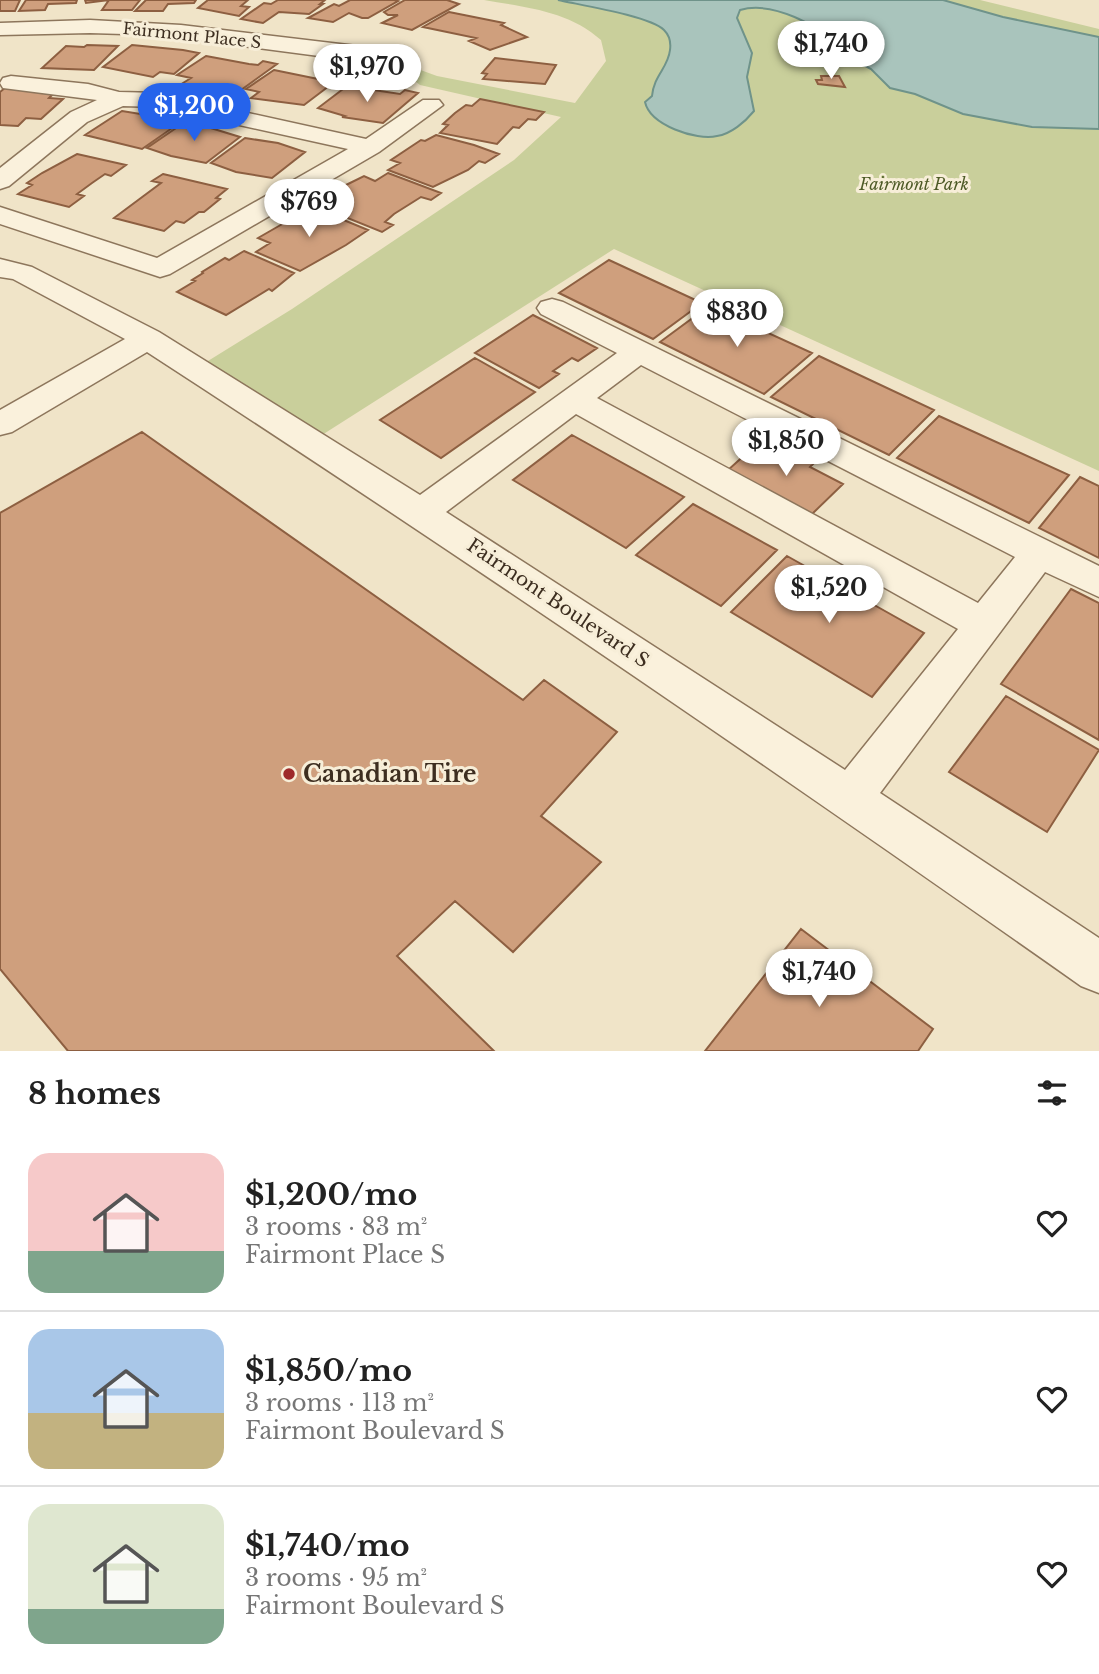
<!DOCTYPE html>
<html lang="en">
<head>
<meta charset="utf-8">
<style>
	:root { --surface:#fff; --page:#f2f2f2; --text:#222; --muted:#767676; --line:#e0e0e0; --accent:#2563eb }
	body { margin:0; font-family:"Libre Baskerville",serif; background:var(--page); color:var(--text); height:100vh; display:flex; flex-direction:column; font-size:26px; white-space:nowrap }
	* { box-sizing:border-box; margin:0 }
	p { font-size:23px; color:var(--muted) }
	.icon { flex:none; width:38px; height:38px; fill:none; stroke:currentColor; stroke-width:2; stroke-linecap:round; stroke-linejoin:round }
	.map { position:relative; height:1051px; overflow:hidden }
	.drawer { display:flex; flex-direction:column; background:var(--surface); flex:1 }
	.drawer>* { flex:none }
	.price { position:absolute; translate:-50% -60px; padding:0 16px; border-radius:24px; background:#fff; color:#222; font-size:23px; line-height:46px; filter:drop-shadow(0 2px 4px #0008) }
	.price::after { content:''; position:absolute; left:50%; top:42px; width:21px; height:16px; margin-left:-10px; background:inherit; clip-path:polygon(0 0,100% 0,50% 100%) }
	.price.selected { background:var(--accent); color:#fff }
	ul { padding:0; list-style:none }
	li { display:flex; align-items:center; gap:21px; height:175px; padding:0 28px }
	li+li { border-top:2px solid var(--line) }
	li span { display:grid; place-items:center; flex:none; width:196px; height:140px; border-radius:21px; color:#555 }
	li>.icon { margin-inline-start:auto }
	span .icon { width:84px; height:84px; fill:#fffc; stroke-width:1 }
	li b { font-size:30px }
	h2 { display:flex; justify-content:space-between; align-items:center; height:84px; padding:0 28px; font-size:30px }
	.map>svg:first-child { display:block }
</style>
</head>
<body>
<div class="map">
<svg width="1099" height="1051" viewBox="0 0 1099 1051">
	<rect width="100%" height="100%" fill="#f0e4c8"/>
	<path fill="#c9cf9b" d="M484,0h496l119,29v442l-485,-222 -303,193 -116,-73 97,-60 222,-149 47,-43 -141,-32 -38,-29 55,20 138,27 31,-42 -5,-21c-32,-29 -76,-33 -117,-40z"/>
	<path fill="#a9c4bc" stroke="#6f938a" stroke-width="2" d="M558,0h385l60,17 96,20v92l-67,-2 -69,-13 -48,-20 -25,-6 -19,-19 -28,-15v-9c-27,-18 -68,-45 -103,-35l-3,8 15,35 -5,24 7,34c-9,11 -23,23 -37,25 -21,5 -67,-11 -72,-34l7,-6c2,-21 16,-28 18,-46 1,-7 0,-14 -6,-20 -14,-14 -84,-25 -106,-30z"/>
	<path fill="#cf9f7d" stroke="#8d5f41" stroke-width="2" d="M0,0h20l-5,11h-15z
		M26,0h51l-1,3 -28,1 -3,6 -26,1z
		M85,0h55l-8,10h-30l7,-10 -23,3z
		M146,0h50l-2,3 -26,1 -5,7h-28z
		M208,0h40l-7,6 8,1 -10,9 -41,-8z
		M278,0h47l-5,4h3l-14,10 -30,-2 -16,11 -22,-4 23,-16 7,1z
		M350,0h44l4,1 -30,17h-6l-13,-5 -16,9 -25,-4 26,-14 5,2z
		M405,0h42l12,4 -47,26 -30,-7 16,-8h-10l-4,-3z
		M449,12l55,11 -3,2 26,12 -37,13 -21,-9 7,-3 -53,-11z
		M87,45l31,1 -24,24 -52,-2 24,-22 18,1z
		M132,45l51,5 16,3 -25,21 -14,-2 -7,5 -50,-10z
		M206,56l43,8 9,1 5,-4 14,3 -36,26 -14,-3 -7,5 -37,-9 8,-5 -14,-3z
		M495,58l61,7 -11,19 -62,-5 4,-5 -5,-1z
		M274,70l44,9 15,4 -29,22 -53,-7 8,-6 -13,-3z
		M821,76h18l6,11 -27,-3 -2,-4h6z
		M347,86l53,8 5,-4 13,3 -35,30 -41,-6 3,-1 -27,-8z
		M6,87l51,3 -8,8 14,1 -22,20 -15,-1 -8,8 -18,-1v-33z
		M480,99l64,13 -8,8 -8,-1 -9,9 -6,-1 -16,17 -57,-11 8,-8 -5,-1 12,-11 11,-8 6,1z
		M122,111l43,7 -3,2 16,4 -36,25 -57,-14z
		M182,124l19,1 39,12 -34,26 -35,-7 -24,-8z
		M436,135l38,10 25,9 -14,9 -6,-2 -11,9 -35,17 -45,-17 12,-7 -9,-3 30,-20 4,1z
		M245,138l33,5 27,9 -33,26 -36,-6 -25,-9z
		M77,154l49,11 -15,11 -6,-2 -13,9 -15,11 7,2 -15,11 -51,-13 14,-9 -5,-2 15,-10z
		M388,173l53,20 -10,7 -10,-3 -27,17 -9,8 8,3 -11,7 -64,-26 13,-8 -4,-2 19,-11 18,-9 11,5z
		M163,174l64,15 -11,9 4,1 -16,13h-5l-15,11 -8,-2 -12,10 -50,-13 47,-35 -9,-2z
		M317,209l51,21 -22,15 -46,26 -44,-19 14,-9 -12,-5 40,-23 5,2z
		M244,251l50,22 -22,18 -3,-2 -43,26 -49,-23 18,-11 -3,-1 11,-7 -1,-1 23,-14 4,2z
		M609,260l93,43 -49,36 -94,-46z
		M709,306l103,47 -48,41 -104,-52z
		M533,315l64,33 -19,13 -6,-3 -19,13 6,3 -20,14 -64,-35z
		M819,356l115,54 -45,45 -118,-58z
		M475,358l60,34 -94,66 -61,-38z
		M939,416l130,59 -40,48 -132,-65z
		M142,432l381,268 21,-20 73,52 -76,84 60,46 -88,90 -58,-51 -58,55 97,95h-426l-68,-82v-456z
		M572,435l112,62 -58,51 -113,-68z
		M760,441l31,16 3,-2 19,9 -3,3 33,17 -32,31 -84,-44z
		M1080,477l19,9v72l-60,-30z
		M693,504l84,46 -56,56 -85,-51z
		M787,556l137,77 -52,64 -141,-85z
		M1071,589l28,14v137l-98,-56z
		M1006,696l93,54 -52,82 -98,-60z
		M801,929l132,100 -15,22h-213z"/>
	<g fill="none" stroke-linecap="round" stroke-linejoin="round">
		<defs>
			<path id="minor" d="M90,20l91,5 201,24 8,2 3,5 -3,5h-33l-199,-26 -68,-2 -90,2v-12z
				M11,76l77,8 31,8 39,1 208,46 57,-39h16l4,5 -64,47 -209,122 -10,3 -160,-53v-17l157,51 191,-109 -190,-42 -35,-1 -36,16 -78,64 -9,3v-21l71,-56 26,-12 -94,-12 -3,-5 3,-5z
				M0,259l32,8 127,65 261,163 197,-142 -76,-39 -4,-6 4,-6 11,-3 11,3 536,264v31l-54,-25 -165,221 219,145v55l-18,-7c-308,-217 -618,-429 -934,-634l-135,80 -12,3v-25l125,-71 -112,-60 -13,-2zM641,365l374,192 -37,46 -381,-205zM576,414l382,215 -113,141 -399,-258z"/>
		</defs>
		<use href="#minor" stroke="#8d765c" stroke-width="3"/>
		<use href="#minor" fill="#faf1dc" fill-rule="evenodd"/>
	</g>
	<circle fill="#9e2a2b" stroke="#f7eed8" stroke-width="2.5" cx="289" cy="774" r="7"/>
	<g text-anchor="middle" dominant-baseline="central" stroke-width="6" stroke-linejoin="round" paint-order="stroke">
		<g font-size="16" fill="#3d2e20" stroke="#f7eed8">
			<text transform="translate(192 35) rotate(6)">Fairmont Place S</text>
		</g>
		<g font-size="16" font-style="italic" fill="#4d5a26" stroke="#f7eed8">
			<text x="914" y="184">Fairmont Park</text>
		</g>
		<g font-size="19" fill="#3d2e20" stroke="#f7eed8">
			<text transform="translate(558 603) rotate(34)">Fairmont Boulevard S</text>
		</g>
		<g font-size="23" font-weight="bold" fill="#3d2e20" stroke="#f7eed8" text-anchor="start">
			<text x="303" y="774">Canadian Tire</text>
		</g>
	</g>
</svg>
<b class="price" style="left:831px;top:81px">$1,740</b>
<b class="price" style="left:367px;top:104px">$1,970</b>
<b class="price selected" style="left:194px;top:143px">$1,200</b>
<b class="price" style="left:309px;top:239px">$769</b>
<b class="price" style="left:737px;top:349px">$830</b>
<b class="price" style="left:786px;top:478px">$1,850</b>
<b class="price" style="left:829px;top:625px">$1,520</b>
<b class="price" style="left:819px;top:1009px">$1,740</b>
</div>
<section class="drawer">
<h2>8 homes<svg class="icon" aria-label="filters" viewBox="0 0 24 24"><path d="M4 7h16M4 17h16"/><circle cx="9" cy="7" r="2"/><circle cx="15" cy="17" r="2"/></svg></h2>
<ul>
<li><span style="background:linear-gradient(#f6c9c9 70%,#7fa58c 0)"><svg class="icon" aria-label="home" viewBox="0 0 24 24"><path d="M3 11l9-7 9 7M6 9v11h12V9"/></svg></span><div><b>$1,200/mo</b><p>3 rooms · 83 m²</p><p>Fairmont Place S</p></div><svg class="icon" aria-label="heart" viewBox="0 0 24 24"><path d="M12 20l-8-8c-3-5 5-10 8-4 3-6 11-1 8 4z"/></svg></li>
<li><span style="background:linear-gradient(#a9c7e8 60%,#c2b280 0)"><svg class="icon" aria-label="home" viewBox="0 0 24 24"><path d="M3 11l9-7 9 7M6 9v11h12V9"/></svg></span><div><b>$1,850/mo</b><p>3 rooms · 113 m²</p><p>Fairmont Boulevard S</p></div><svg class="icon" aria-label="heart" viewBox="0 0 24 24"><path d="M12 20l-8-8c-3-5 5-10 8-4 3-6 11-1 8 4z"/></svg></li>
<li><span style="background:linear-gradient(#dfe7d0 75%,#7fa58c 0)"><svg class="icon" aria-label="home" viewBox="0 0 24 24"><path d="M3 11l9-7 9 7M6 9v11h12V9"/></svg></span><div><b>$1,740/mo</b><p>3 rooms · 95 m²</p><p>Fairmont Boulevard S</p></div><svg class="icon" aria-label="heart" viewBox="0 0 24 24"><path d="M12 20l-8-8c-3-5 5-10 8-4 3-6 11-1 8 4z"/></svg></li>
</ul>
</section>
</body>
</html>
